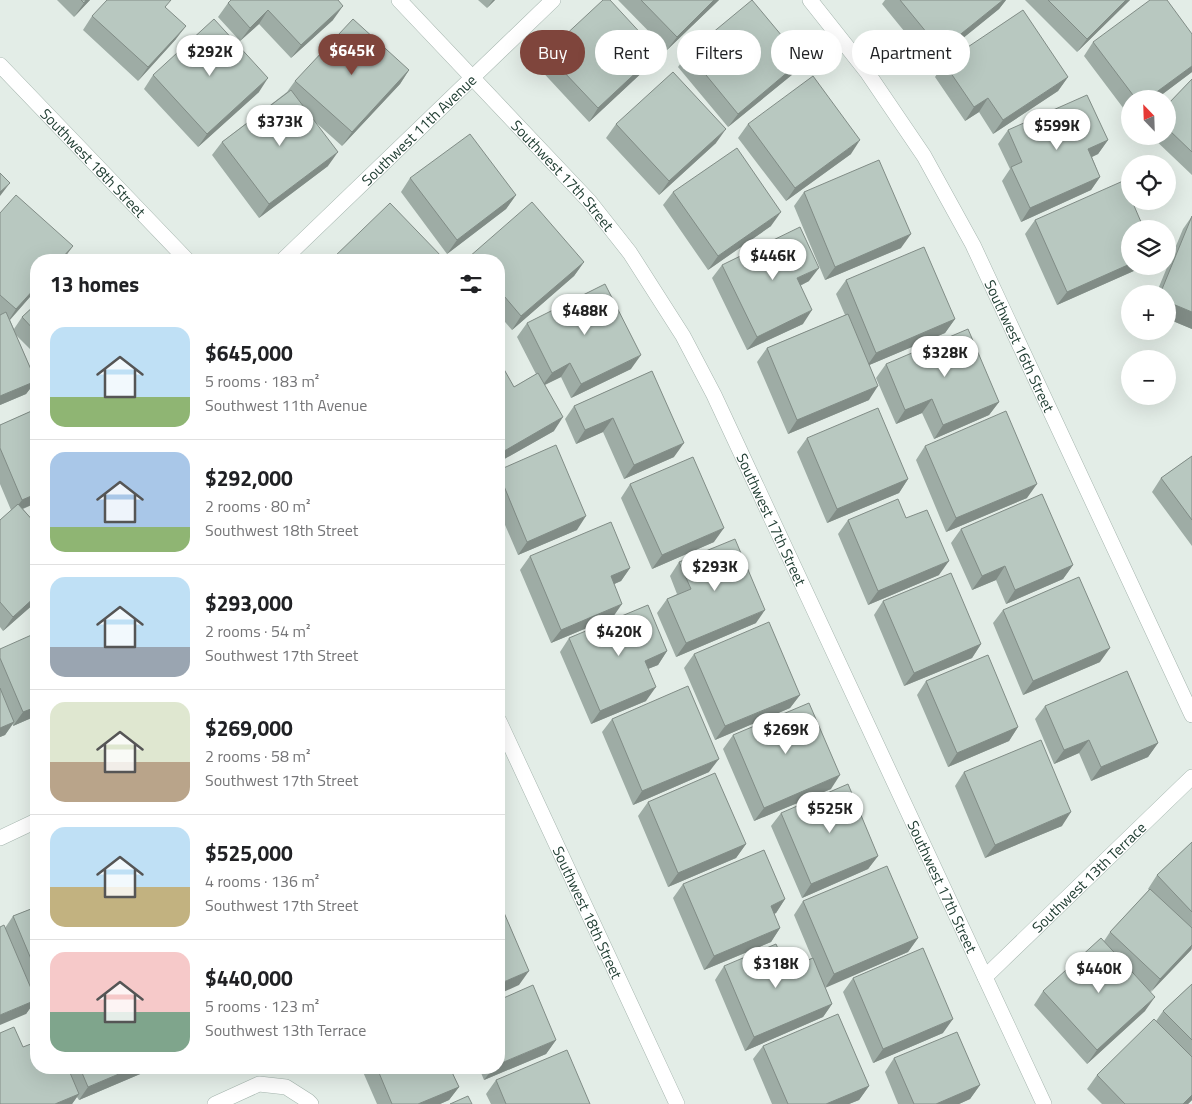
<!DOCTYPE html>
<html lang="en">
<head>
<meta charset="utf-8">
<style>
	:root { --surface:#fff; --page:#f6f6f6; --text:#202124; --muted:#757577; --line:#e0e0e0; --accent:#7f453c }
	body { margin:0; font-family:"Titillium Web",sans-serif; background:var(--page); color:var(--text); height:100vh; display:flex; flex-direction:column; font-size:19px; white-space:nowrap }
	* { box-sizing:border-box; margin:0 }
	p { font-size:16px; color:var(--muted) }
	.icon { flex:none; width:28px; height:28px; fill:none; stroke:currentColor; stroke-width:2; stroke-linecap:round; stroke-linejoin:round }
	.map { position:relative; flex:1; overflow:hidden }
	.drawer { position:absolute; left:30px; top:254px; width:475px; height:820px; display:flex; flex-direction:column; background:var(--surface); border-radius:20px; box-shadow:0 5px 20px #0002 }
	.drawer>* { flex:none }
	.hud { position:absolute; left:520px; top:30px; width:475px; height:45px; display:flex; gap:10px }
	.needle { width:32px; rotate:337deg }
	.fabs { position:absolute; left:1121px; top:90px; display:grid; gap:10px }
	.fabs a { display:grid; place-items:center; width:55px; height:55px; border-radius:50%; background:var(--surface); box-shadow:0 5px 20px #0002; font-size:25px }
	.price { position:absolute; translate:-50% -42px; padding:0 11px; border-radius:18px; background:#fff; color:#222; font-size:16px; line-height:32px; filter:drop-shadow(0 1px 2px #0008) }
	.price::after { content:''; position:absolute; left:50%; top:30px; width:15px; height:11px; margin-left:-8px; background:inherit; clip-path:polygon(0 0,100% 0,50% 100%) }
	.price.active { background:var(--accent); color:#fff }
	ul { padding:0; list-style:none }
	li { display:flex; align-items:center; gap:15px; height:125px; padding:0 20px }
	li+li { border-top:1px solid var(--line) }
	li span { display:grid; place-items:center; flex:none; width:140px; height:100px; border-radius:15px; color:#555 }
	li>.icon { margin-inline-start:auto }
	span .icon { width:60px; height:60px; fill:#fffc; stroke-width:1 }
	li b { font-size:21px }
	h2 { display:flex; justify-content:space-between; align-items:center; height:60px; padding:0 20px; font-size:21px }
	.pill { padding:0 18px; border-radius:22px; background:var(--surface); box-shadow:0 5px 20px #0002; font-size:18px; line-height:45px }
	.pill.active { background:var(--accent); color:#fff }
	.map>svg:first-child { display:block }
</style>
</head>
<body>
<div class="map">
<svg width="1192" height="1104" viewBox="0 0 1192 1104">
	<rect width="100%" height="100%" fill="#e3ede7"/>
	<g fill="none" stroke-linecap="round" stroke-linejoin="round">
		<defs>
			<g id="minor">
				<path id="s1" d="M399,0l190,201 41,52 53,83 31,59 330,709"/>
				<path id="s2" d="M810,0l57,72 57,84 49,89 219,470"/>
				<path id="s3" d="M0,65l187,195"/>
				<path id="s4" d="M283,260l270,-260"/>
				<path id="s5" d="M499,721l178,383"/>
				<path d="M0,838l36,-17"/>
				<path id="s6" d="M985,977l207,-200"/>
				<path d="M215,1104l44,-20 27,3 22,14 3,3"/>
			</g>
		</defs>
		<use href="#minor" stroke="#a5b5ae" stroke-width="16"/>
		<use href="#minor" stroke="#fff" stroke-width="15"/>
	</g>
	<path fill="#9eaca5" d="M57,0h33l-16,17z
		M478,0h17l-8,8z
		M618,0h101l-52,50z
		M885,0h121l-7,9 -68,55 -49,-60z
		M1025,0h105l-53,52z
		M228,3l105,17 -42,38 -32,-34 -19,17 -22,-24z
		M166,8l10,31 -38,42 -55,-51 9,-14z
		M1192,34v38l-36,27h-26v18l-46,-61 9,-14z
		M546,53l103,13 -60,56 -52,-56z
		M688,53l105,21 -65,53 -50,-60z
		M944,63l124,14 -10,14 -65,43 -14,-22 -14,9 -30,-44z
		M409,70l-9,14 -58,62 -29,-26 15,46 -69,52 -47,-63 10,-13 65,-50 8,-11z
		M153,75l106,17 -61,55 -54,-58z
		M1192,79v96l-41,-39h17v-32z
		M616,124l100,19 -57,52 -53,-57z
		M748,124l103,30 -65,47 -48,-63z
		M1008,130l100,10 -10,14 -6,3 8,20 -9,13 -70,32 -19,-41 8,-12 -12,-25z
		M410,178l106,17 -10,14 -59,45 -46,-62z
		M673,192l98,34 -63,44 -45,-65z
		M804,192l97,56 -76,32 -31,-74z
		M0,213l36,47v30l-26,30 4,9 8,-12 14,-13v41l-5,5 -15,-15 20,46 -10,13 -26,11z
		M1192,216v113l-24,-10v-25h-12l27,-65z
		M1035,220l95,46h15l-88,39 -32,-71z
		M469,257l115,5 -10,14 -62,54 -13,-15v-55h-32z
		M722,265l87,16 -9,5 3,38 -56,26 -35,-72z
		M846,280l109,39 -10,14 -76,32v35l-81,34 -31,-72 10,-14 78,-33 -9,-21z
		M527,323l104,46 -60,29 -10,-21 -16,8 9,46 -55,31v-97l15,22 22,-13 -19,-37z
		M886,364l113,38 -10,13 -55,24 -12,-26 -26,11 -20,-46z
		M652,371l22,86 -50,22 -21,-47 -27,12 -11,-25 9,-13z
		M36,409v94l-13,6 13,15v78l-33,29 -3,-4v-107l11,-10 -11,-26v-59z
		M807,438l101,41 -9,14 -72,30 -30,-71z
		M925,446l102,52 -81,34 -30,-72z
		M1192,456v90l-40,-54 9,-14z
		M499,470l78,60 -59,25 -19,-44z
		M630,484l84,58 -62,27 -31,-71z
		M906,518l33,57 -71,30 -30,-71 10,-14z
		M961,529l112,36 -10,14 -57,25 -10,-24 -24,10 -21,-47z
		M530,556l100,12 -9,13 -7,3 -1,33 -62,26 -31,-73z
		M679,562l77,61 -80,34 -19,-44 10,-14 10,-5 -7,-18z
		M883,601l98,43 -9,14 -68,28 -30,-71z
		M1003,610l97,52 -77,33 -30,-72z
		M569,638l98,13 -9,14 -10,4 -2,32 -55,23 -31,-72z
		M0,649l36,67 -23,10v-2l-8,11 -5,2z
		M694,654l106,41 -10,13 -75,32 -31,-72z
		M926,681l92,46 -9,14 -61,26 -31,-72z
		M1045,706l113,37 -10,14 -57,24 -12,-28 -25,11 -19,-45z
		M612,719l97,53 -76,33 -31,-73z
		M733,735l98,54 -77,32 -31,-72z
		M964,772l98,54 -77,32 -30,-72z
		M648,802l98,42 -10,14 -68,29 -30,-71z
		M781,813l97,43 -10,13 -66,29 -31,-72z
		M1192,842v107l-42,43 -5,19 -58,53 -53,-59 9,-14 61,-50 6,-9 39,-42 -1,-1 9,-14z
		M683,884l102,15 -9,14 -2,1 6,14 -9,14 -67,28 -31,-72z
		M803,901l115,37 -10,14 -83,35 7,17 -9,13 -78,34 -30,-71 9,-14 63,3 25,-11 -18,-43z
		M36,907v95h-2l-8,12 -21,-86 8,-12z
		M853,978l90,55 -70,30 -30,-71z
		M1192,984v116l-4,4h-86l-15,-15 10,-14 59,-54 7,-10z
		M556,1040l-10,14 -62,26 -5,-12h20z
		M763,1046l106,40 -10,14 -10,4h-77l-19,-45z
		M23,1047l13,21h117l-1,1 -73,31 -2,-3 -5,7h-72z
		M894,1058l86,27 -10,14 -11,5h-61l-13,-32z
		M366,1068h84l9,19 -10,13 -9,4h-63l-14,-32z
		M496,1080l94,24h-99l-5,-10z"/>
	<path fill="#818c86" d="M86,0h4l-16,17 10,-14z
		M493,0h2l-8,8z
		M714,0h5l-52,50 10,-13z
		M1003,0h3l-7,9 -68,55 10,-14z
		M1126,0h4l-53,52 10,-13z
		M343,6l-10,14 -42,38 10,-13z
		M268,10l-9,14 -19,17 10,-13z
		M186,26l-10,13 -38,42 10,-14z
		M658,52l-9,14 -60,56 9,-14z
		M802,60l-9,14 -65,53 10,-13z
		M1192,66v6l-36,27h-9z
		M409,70l-9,14 -58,62 10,-14z
		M1068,77l-10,14 -65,43 10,-14z
		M268,78l-9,14 -61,55 9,-13z
		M988,98l-9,14 -14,9 9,-14z
		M726,129l-10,14 -57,52 10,-14z
		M860,140l-9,14 -65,47 9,-13z
		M1108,140l-10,14 -19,9 9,-14z
		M338,152l-10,14 -69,52 10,-14z
		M1100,177l-9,13 -70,32 9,-14z
		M10,183l-10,13v-4z
		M516,195l-10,14 -59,45 10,-14z
		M781,212l-10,14 -63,44 10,-14z
		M911,234l-10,14 -76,32 10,-13z
		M73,246l-10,14h-3z
		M584,262l-10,14 -62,54 9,-14z
		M1130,264v2h15l-88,39 10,-13z
		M819,268l-10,13 -22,11 10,-14z
		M36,287v3l-29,33 9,-14z
		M1168,302l24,10v17l-24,-10z
		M812,310l-9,14 -56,26 10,-13z
		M955,319l-10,14 -78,33 9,-13z
		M641,355l-10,14 -60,29 10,-14z
		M570,363l-9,14 -19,9 10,-13z
		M36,381l-10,13 -26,11v-9z
		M878,386l-9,14 -81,34 9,-14z
		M932,399l-10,14 -26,11 9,-14z
		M999,402l-10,13 -55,24 9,-14z
		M563,417l-9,14 -55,31v-8z
		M613,418l-10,14 -27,12 9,-14z
		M684,443l-10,14 -50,22 10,-14z
		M908,479l-9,14 -72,30 10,-14z
		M1037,484l-10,14 -81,34 10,-14z
		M36,494v9l-24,10 10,-13z
		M586,516l-9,14 -59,25 9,-13z
		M724,528l-10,14 -62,27 10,-14z
		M949,561l-10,14 -71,30 10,-14z
		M1073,565l-10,14 -57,25 9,-14z
		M1005,566l-9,14 -24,10 10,-14z
		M630,568l-9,13 -20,9 10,-14z
		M36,596v6l-33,29 10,-14z
		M622,604l-9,13 -62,26 10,-13z
		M765,610l-9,13 -80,34 10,-14z
		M981,644l-9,14 -68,28 10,-13z
		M1110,648l-10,14 -77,33 10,-14z
		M667,651l-9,14 -23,9 10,-13z
		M656,687l-10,14 -55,23 9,-13z
		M800,695l-10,13 -75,32 10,-14z
		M36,707v9l-23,10 10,-14z
		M14,722l-9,13 -5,2v-9z
		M1018,727l-9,14 -61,26 9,-14z
		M1089,740l-10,13 -25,11 10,-14z
		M1158,743l-10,14 -57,24 10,-14z
		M719,759l-10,13 -76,33 9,-14z
		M840,775l-9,14 -77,32 10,-13z
		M1071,812l-9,14 -77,32 10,-13z
		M746,844l-10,14 -68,29 10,-14z
		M878,856l-10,13 -66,29 9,-14z
		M785,899l-9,14 -15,6 10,-13z
		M780,928l-9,14 -67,28 10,-14z
		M918,938l-10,14 -83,36 9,-14z
		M1192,945l-1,5 -41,43 10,-14z
		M529,971l-10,14 -20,9v-10z
		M1155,997l-10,14 -58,53 10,-14z
		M36,1000l-10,14 -26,11v-10z
		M832,1004l-9,13 -78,34 9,-14z
		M953,1019l-10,14 -70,30 10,-14z
		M556,1040l-10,14 -62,26 9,-12h6v-4z
		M133,1068h20l-1,1 -73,31 9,-13z
		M980,1085l-10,14 -11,5h-23z
		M869,1086l-10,14 -10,4h-23z
		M459,1087l-10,13 -9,4h-22z
		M79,1094l-7,10h-17z
		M1192,1095v5l-4,4h-5z"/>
	<path fill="#b8c8c0" stroke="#818c86" d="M81,0h5l-2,3z
		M107,0h64l-6,7 21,19 -38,41 -56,-51z
		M231,0h107l5,6 -42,39 -33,-35 -18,18 -22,-25z
		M603,0h7l48,52 -60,56 -52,-55z
		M641,0h73l-37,37z
		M752,0l50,60 -64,54 -50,-61z
		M900,0h103l-62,50z
		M1048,0h78l-39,39z
		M1150,0h17l25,34v32l-45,33h-11l-43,-57z
		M1023,10l45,67 -65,43 -15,-22 -14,9 -30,-44z
		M214,19l54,59 -61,56 -54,-59z
		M353,19l56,51 -57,62 -57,-51z
		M673,72l53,57 -57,52 -53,-57z
		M813,76l47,64 -65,48 -47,-64z
		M1192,79v73l-24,-23v-25z
		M291,90l47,62 -69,52 -47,-62z
		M1087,95l21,45 -20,9 12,28 -70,31 -19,-41 11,-5 -14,-32z
		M470,134l46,61 -59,45 -47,-62z
		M737,148l44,64 -63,44 -45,-64z
		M879,160l32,74 -76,33 -31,-75z
		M0,173l10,10 -10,9z
		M1123,181l7,16v4h2l12,28h-14v35l-63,28 -32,-72z
		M16,195l57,51 -13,14h-24v27l-20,22 -16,-14v-82z
		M532,202l52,60 -63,54 -22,-26v-30h-27l-3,-3z
		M390,203l54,56 -1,1h-112z
		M1192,216v96l-24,-10v-8h-8z
		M800,227l19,41 -22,10 15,32 -55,27 -35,-72z
		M924,247l31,72 -79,34 -30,-73z
		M605,284l36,71 -60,29 -11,-21 -18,10 -25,-50z
		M36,304v28l-14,-15z
		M6,312l30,69 -36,15v-81z
		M848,314l30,72 -81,34 -30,-72z
		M968,329l31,73 -56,23 -11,-26 -27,11 -19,-46z
		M501,364l13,23 24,-14 25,44 -64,37v-89z
		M652,371l32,72 -50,22 -21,-47 -28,12 -11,-24z
		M878,408l30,71 -71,30 -30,-71z
		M36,409v85l-14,6 -22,-52v-23z
		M1006,411l31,73 -81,34 -31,-72z
		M556,445l30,71 -59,26 -28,-68v-4z
		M1192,456v64l-31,-42z
		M693,457l31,71 -62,27 -32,-71z
		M1042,494l31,71 -58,25 -10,-24 -23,10 -21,-47z
		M898,499l8,19 21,-8 22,51 -71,30 -30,-71z
		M18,504l18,20v72l-23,21 -13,-15v-82z
		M611,522l19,46 -19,8 11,28 -61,26 -31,-74z
		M735,539l30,71 -79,33 -19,-44 24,-10 -12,-27z
		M951,573l30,71 -67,29 -31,-72z
		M1079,577l31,71 -77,33 -30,-71z
		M648,605l19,46 -22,10 11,26 -56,24 -31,-73z
		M769,622l31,73 -75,31 -31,-72z
		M36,633v74l-13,5 -23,-54v-9z
		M988,655l30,72 -61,26 -31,-72z
		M1127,671l31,72 -57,24 -12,-27 -25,10 -19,-44z
		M688,686l31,73 -77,32 -30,-72z
		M0,688l14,34 -14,6z
		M809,703l31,72 -76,33 -31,-73z
		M1041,740l30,72 -76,33 -31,-73z
		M715,773l31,71 -68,29 -30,-71z
		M848,784l30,72 -67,28 -30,-71z
		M1192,842v70l-35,-37z
		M764,850l21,49 -14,7 9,22 -66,28 -31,-72z
		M887,866l31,72 -84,36 -31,-73z
		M1150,889l42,39v17l-32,34 -50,-47z
		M499,901l30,70 -30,13z
		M36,907v64l-23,-55z
		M4,925l32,75 -36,15v-88z
		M1101,938l54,59 -58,53 -54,-59z
		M776,944l11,25 26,-11 19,46 -78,33 -30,-71z
		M923,948l30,71 -70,30 -30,-71z
		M1192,984v56l-29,-29z
		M533,985l23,55 -57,24v-64z
		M838,1014l31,72 -43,18h-38l-25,-58z
		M1154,1019l38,38v38l-9,9h-58l-28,-29z
		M14,1027l9,20 13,-5v26h32l11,26 -24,10h-55v-71z
		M957,1032l23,53 -44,19h-22l-20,-46z
		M567,1050l23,54h-84l-10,-24z
		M80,1068h53l-45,19z
		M377,1068h73l9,19 -41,17h-26z
		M468,1096l4,8h-22z"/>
	<g text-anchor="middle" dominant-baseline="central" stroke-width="4.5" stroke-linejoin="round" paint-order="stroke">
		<g font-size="15" fill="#223f34" stroke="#f3f9f6">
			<text stroke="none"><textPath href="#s4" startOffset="188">Southwest 11th Avenue</textPath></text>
			<text stroke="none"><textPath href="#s3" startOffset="135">Southwest 18th Street</textPath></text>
			<text stroke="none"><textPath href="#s1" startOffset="240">Southwest 17th Street</textPath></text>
			<text stroke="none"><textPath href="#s2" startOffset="406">Southwest 16th Street</textPath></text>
			<text stroke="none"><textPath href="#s1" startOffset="645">Southwest 17th Street</textPath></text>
			<text stroke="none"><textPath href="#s6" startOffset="144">Southwest 13th Terrace</textPath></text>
			<text stroke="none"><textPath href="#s1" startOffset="1050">Southwest 17th Street</textPath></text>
			<text stroke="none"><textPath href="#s5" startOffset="211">Southwest 18th Street</textPath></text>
		</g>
	</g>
</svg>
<div class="fabs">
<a><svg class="needle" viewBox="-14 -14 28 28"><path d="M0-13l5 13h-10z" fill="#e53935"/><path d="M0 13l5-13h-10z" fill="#757577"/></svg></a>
<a><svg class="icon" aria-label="locate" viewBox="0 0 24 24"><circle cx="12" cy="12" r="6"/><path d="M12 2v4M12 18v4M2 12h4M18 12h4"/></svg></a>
<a><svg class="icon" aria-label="layers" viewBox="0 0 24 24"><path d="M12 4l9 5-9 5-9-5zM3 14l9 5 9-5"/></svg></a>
<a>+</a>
<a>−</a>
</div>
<b class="price active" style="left:352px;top:76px">$645K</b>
<b class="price" style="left:210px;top:77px">$292K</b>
<b class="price" style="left:280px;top:147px">$373K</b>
<b class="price" style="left:1057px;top:151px">$599K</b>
<b class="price" style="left:773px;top:281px">$446K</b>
<b class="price" style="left:585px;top:336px">$488K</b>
<b class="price" style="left:945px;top:378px">$328K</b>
<b class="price" style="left:715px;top:592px">$293K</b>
<b class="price" style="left:619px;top:657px">$420K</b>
<b class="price" style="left:786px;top:755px">$269K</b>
<b class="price" style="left:830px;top:834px">$525K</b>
<b class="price" style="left:776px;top:989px">$318K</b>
<b class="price" style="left:1099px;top:994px">$440K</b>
<div class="hud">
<a class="pill active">Buy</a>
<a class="pill">Rent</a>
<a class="pill">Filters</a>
<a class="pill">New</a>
<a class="pill">Apartment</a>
</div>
<section class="drawer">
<h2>13 homes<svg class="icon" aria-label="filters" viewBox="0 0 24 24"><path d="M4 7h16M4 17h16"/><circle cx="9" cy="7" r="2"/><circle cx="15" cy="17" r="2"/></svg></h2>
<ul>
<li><span style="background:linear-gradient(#bfe0f5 70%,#8fb573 0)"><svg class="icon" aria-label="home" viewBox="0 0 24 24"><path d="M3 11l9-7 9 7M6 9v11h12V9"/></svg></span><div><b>$645,000</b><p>5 rooms · 183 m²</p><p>Southwest 11th Avenue</p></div></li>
<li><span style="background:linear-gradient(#a9c7e8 75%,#8fb573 0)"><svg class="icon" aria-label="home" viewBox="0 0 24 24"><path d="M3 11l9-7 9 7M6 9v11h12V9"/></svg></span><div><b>$292,000</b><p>2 rooms · 80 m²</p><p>Southwest 18th Street</p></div></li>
<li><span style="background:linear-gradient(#bfe0f5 70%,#9aa5b1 0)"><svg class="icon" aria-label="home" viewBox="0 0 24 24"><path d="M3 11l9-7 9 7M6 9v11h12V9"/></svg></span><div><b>$293,000</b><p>2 rooms · 54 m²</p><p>Southwest 17th Street</p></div></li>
<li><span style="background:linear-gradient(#dfe7d0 60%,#b9a48a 0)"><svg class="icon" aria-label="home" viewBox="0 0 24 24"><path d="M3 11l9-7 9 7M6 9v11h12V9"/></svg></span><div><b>$269,000</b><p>2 rooms · 58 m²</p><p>Southwest 17th Street</p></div></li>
<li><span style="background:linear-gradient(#bfe0f5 60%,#c2b280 0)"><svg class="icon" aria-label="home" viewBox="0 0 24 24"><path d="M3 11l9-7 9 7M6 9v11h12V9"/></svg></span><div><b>$525,000</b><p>4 rooms · 136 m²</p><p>Southwest 17th Street</p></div></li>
<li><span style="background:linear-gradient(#f6c9c9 60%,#7fa58c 0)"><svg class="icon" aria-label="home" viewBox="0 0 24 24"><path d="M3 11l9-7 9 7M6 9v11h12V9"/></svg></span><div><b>$440,000</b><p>5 rooms · 123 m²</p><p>Southwest 13th Terrace</p></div></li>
</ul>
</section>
</div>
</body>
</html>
